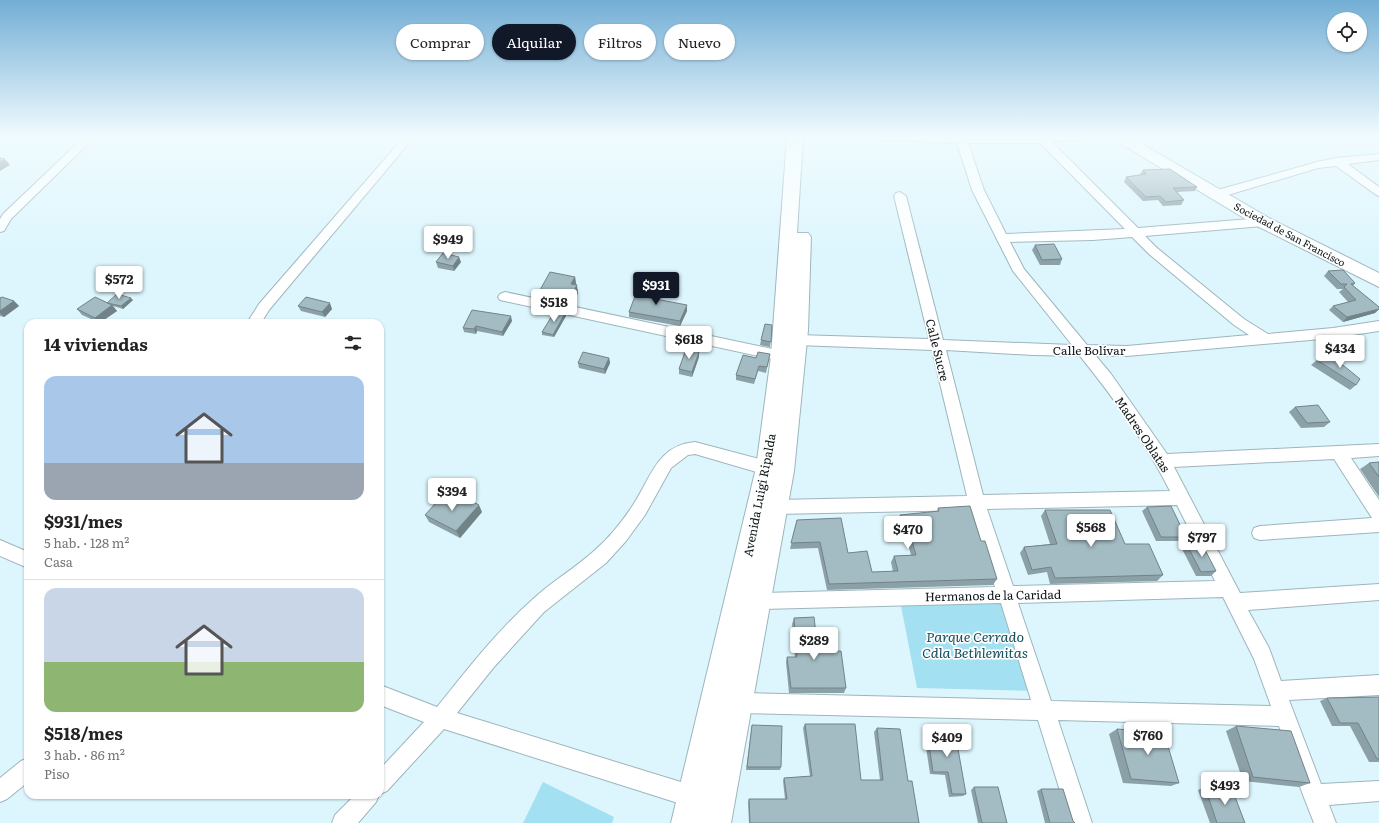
<!DOCTYPE html>
<html lang="es">
<head>
<meta charset="utf-8">
<style>
	:root { --surface:#fff; --page:#f6f6f6; --text:#222; --muted:#767676; --line:#e0e0e0; --accent:#111827 }
	body { margin:0; font-family:Literata,serif; background:var(--page); color:var(--text); height:100vh; display:flex; flex-direction:column; font-size:15px; white-space:nowrap }
	* { box-sizing:border-box; margin:0 }
	p { font-size:13px; color:var(--muted) }
	.icon { flex:none; width:22px; height:22px; fill:none; stroke:currentColor; stroke-width:2; stroke-linecap:round; stroke-linejoin:round }
	.map { position:relative; flex:1; overflow:hidden }
	.drawer { position:absolute; left:24px; top:319px; width:360px; height:480px; display:flex; flex-direction:column; background:var(--surface); border-radius:12px; box-shadow:0 1px 3px #0004 }
	.drawer>* { flex:none }
	.guide { position:absolute; left:396px; top:24px; width:380px; height:36px; display:flex; gap:8px }
	.tools { position:absolute; left:1327px; top:12px; display:grid; gap:8px }
	.tools a { display:grid; place-items:center; width:40px; height:40px; border-radius:50%; background:var(--surface); box-shadow:0 1px 3px #0004; font-size:20px }
	.price { position:absolute; translate:-50% -34px; padding:0 9px; border-radius:4px; background:#fff; color:#222; font-size:13px; line-height:26px; filter:drop-shadow(0 1px 2px #0008) }
	.price::after { content:''; position:absolute; left:50%; top:24px; width:12px; height:9px; margin-left:-6px; background:inherit; clip-path:polygon(0 0,100% 0,50% 100%) }
	.price.on { background:var(--accent); color:#fff }
	ul { padding:0; list-style:none }
	li { display:grid; align-content:center; gap:8px; height:212px; padding:0 20px }
	li+li { border-top:1px solid var(--line) }
	li span { display:grid; place-items:center; height:124px; border-radius:12px; color:#555 }
	li>.icon { margin-inline-start:auto }
	span .icon { width:72px; height:72px; fill:#fffc; stroke-width:1 }
	li b { font-size:17px }
	h2 { display:flex; justify-content:space-between; align-items:center; height:48px; padding:0 20px; font-size:17px }
	.pill { padding:0 14px; border-radius:18px; background:var(--surface); box-shadow:0 1px 3px #0004; font-size:14px; line-height:36px }
	.pill.on { background:var(--accent); color:#fff }
	.map>svg:first-child { display:block }
</style>
</head>
<body>
<div class="map">
<svg width="1379" height="823" viewBox="0 0 1379 823">
	<rect width="100%" height="100%" fill="#ddf6fd"/>
	<path fill="#a3e0f1" d="M1008,598l30,93 -121,-3 -17,-87z
		M543,782l71,35 -2,6h-89z"/>
	<g fill="none" stroke-linecap="round" stroke-linejoin="round">
		<defs>
			<path id="street" d="M84,137h11l-84,82 -7,12 -4,1v-13l3,-5z
				M404,137h10l-145,173 -8,13h-14l12,-19z
				M870,137h214l-1,2 -4,1 -27,2 86,86 125,-10 4,1 2,3 -6,4 -118,10 12,12 87,71 24,15 65,-6 46,-7v10l-46,7 -206,18h-31l15,18 56,80 212,-10v12l-28,2 28,42v32l-119,8 -6,-2 -2,-5 2,-5 6,-2 112,-8 -38,-59 -160,8 66,126 139,-9v16l-131,10 21,38 12,33 98,-6v20l-90,5 32,84 58,-3v20l-50,4 7,18h-22l-11,-28 -24,-69 -221,-6 34,103h-22l-32,-103 -300,-7 -7,-3 -3,-7 3,-7 7,-3 293,7 -30,-97 -243,6 -6,-2 -3,-6 3,-6 6,-2 237,-6 -24,-77 -195,4 -14,-4 -2,-5 2,-5 6,-2 8,2 191,-4 -35,-146 -135,-5 -5,-1 -2,-4 2,-4 5,-1 132,4 -35,-143 2,-3 4,-1 6,4 37,144 129,5 -59,-74 -41,-81 -15,-47 -82,-3zM968,143h72l85,86 -119,5 -22,-44zM1132,237l17,17 85,71 15,10 -122,11 -40,-1 -63,-76 -14,-27 83,-2zM946,350l87,5 47,1c34,42 66,87 90,135l-187,4zM1177,505l38,76 -202,5 -26,-77zM1223,597l31,62 17,47 -220,-5 -33,-98z
				M1379,154v6l-31,4 31,23v9l-4,-2 -39,-28 -18,2 -100,30 -6,-4 2,-3 103,-29 19,-4z
				M505,292l286,61 5,1 2,4 -2,4 -5,1 -291,-63 -2,-3 2,-3z
				M695,442l72,19 6,2 2,5 -2,5 -6,2 -72,-21 -7,1 -17,13 -26,47 -19,26 -20,22 -62,49 -50,55 -37,46 240,74 7,4 4,7 -4,7 -7,4 -253,-80 -57,62 -7,3v-25l44,-47 -44,-17v-20l57,22c30,-37 59,-75 95,-107 19,-18 42,-31 62,-49 15,-13 28,-29 39,-46 18,-27 24,-60 62,-63z
				M0,540l28,12v16l-28,-12z
				M28,758v24l-21,17 -7,3v-24l21,-17z
				M355,795h24l-3,7 -18,21h-26l3,-8z"/>
			<path id="secondary" d="M787,137h16l-6,96h11l3,4 -3,93 -14,141 -63,352h-60l85,-355 15,-112z
				M1113,137h17l139,81 110,55v14l-122,-61 -142,-86z"/>
		</defs>
		<use href="#street" stroke="#9db5bc" stroke-width="2"/>
		<use href="#secondary" stroke="#9db5bc" stroke-width="2"/>
		<use href="#street" fill="#fff" fill-rule="evenodd"/>
		<use href="#secondary" fill="#fff" fill-rule="evenodd"/>
	</g>
	<path fill="#8ca1a7" d="M1143,170l54,17 -2,4 -18,1 7,8 -3,5 -18,1 -5,-6 -15,1 -19,-19 2,-5 15,-2 -1,-1z
		M1035,245l27,14 -2,6h-20l-8,-15z
		M436,262h25l-7,9 -16,-3z
		M1328,271l27,12 -2,3 26,21v2l-4,4 -32,9 -14,-12 4,-4 15,-4 -9,-10 4,-3h-6l-13,-13z
		M575,277l3,16 -6,12 -30,-7 -2,-8z
		M649,292l-2,5 40,14 -7,15 -51,-9v-5z
		M0,298l14,3 5,5 -15,11 -4,-1z
		M133,300l-10,9 -10,-3 4,5 -17,12 -18,-8 -5,-6 31,-6h-1z
		M298,306l34,3 -7,8 -24,-6z
		M565,313l1,3 -12,21 -12,-2v-3z
		M512,321l-9,15 -26,-5 -1,3 -12,-2 -1,-4z
		M772,325l-2,22 -10,-2 1,-5z
		M699,352v5l-7,20 -13,-3v-5z
		M770,354l-4,19 -8,-2 -4,13 -18,-4v-5l20,-17z
		M609,358l1,5 -5,11 -26,-6 -1,-5z
		M1317,360l39,25 -6,5 -39,-25z
		M1295,407l35,15 -6,5 -23,1 -12,-16z
		M1379,462v35l-19,-28 9,-6z
		M460,502l22,10 -22,26 -31,-16 -4,-7z
		M1147,507l39,30 -5,4h-25l-14,-30z
		M938,508l43,33 16,38 -4,6 -166,5 -9,-42 -28,1 7,-29 51,33 24,19h21l-2,-10 3,-6 17,-1 -5,-18 -8,-16 2,-6 37,-3z
		M1045,510l80,34 38,31 -6,6 -107,3 -3,-12 -19,3 -8,-22 4,-6 26,-3 -9,-28z
		M1187,545l29,26 -5,5h-15l-14,-27z
		M794,618l52,70 -2,5h-55l-3,-31 1,-5h8l-3,-33z
		M1379,697v65h-10l-19,-36h-18l-12,-25 7,-3z
		M805,724l56,56h19l-6,-48 3,-4 31,53 11,42h-170l-1,-21 1,-3h36l-2,-18 1,-3 26,-2 -7,-48z
		M752,725l29,42 -1,3h-34z
		M1236,726l74,57 -11,4 -56,-6 -17,-50z
		M1117,729l62,54 -8,3 -48,-3 -14,-49z
		M927,731l39,63 -3,2 -14,1 -4,-22 -15,-1 -6,-40z
		M974,787l33,36h-29l-7,-33z
		M1205,787l40,36h-35l-12,-33z
		M1041,789l34,34h-30l-8,-32z"/>
	<path fill="#728388" d="M5,159l5,6 -10,6v-9z
		M459,257l2,5 -7,9 -1,-5z
		M575,277l1,8 -5,-1z
		M577,285l1,8 -6,12 -2,-8z
		M649,286v6l-4,10v-5z
		M131,298l2,2 -10,9 -2,-3z
		M14,301l5,5 -15,11 -4,-4v-2z
		M330,303l2,6 -7,8 -3,-5z
		M112,305l5,6 -18,12 -4,-5z
		M687,305v6l-7,15v-5z
		M1379,309l-4,4 -32,9 4,-5z
		M565,313l1,3 -12,21 -1,-2z
		M511,316l1,5 -9,15 -1,-4z
		M476,326l1,5 -1,3 -2,-5z
		M699,352v5l-7,20v-5z
		M609,358l1,5 -5,11 -1,-5z
		M479,505l3,7 -22,26 -4,-7z"/>
	<path fill="#a3bbc2" stroke="#728388" d="M0,158l5,1 -5,3z
		M1170,169l27,18 -24,1 11,12 -18,2 -6,-6 -14,1 -20,-20 20,-3 -3,-4z
		M1054,244l8,15 -20,1 -7,-15z
		M443,253l16,4 -6,9 -17,-4z
		M1343,270l12,13 -4,1 28,23v2l-32,8 -14,-11 23,-6 -12,-13 3,-3h-6l-13,-13z
		M550,272l25,5 -4,7 6,1 -7,12 -30,-7z
		M640,283l9,3 -4,11 42,8 -7,16 -51,-9z
		M117,294l14,4 -10,8 -14,-3z
		M2,297l12,4 -14,10v-13z
		M95,297l17,8 -17,13 -18,-9z
		M306,297l24,6 -8,9 -24,-6z
		M472,310l39,6 -9,16 -26,-6 -2,3 -11,-1z
		M555,311l10,2 -12,22 -11,-3z
		M765,324l7,1 -1,17 -10,-2z
		M686,349l13,3 -7,20 -13,-3z
		M583,352l26,6 -5,11 -26,-6z
		M758,352l12,2 -3,13 -8,-1 -4,13 -19,-4 7,-20 13,3z
		M1333,357l27,22 -4,6 -39,-25z
		M1318,405l12,17 -23,1 -12,-16z
		M1379,462v15l-10,-14z
		M444,494l16,8 4,-5 15,8 -23,26 -31,-16z
		M970,506l11,35h4l12,38 -168,5 -9,-42 -29,1 6,-23 44,-2 7,35 19,-2 5,21 26,-1 -4,-15 22,-1 -7,-24 -9,-16 39,-4 -1,-3z
		M1171,506l15,31h-25l-14,-30z
		M1045,510h65l15,34h24l14,31 -108,3 -4,-11 -19,3 -8,-23 33,-3z
		M1202,544l14,27 -15,1 -14,-27z
		M814,617l4,34h23l5,37h-55l-4,-31h10l-3,-39z
		M1379,697v62h-2l-19,-36h-18l-13,-25z
		M805,724h50l6,56h22l-6,-52 23,1 8,52h4l7,42h-169l-1,-24h38l-3,-21 28,-2z
		M752,725l30,1 -1,41h-34z
		M1236,726l55,5 19,52 -57,-6z
		M1117,729l47,4 15,50 -48,-4z
		M927,731l28,1 11,62h-14l-4,-22h-15z
		M974,787h24l9,36h-25z
		M1205,787l27,2 13,34h-28z
		M1041,789h22l10,32 2,2h-25z"/>
	<linearGradient id="sky" x2="0" y2="1"><stop stop-color="#73aed5"/><stop offset="0.54" stop-color="#f0fbfe"/><stop offset="1" stop-color="#f0fbfe" stop-opacity="0"/></linearGradient>
	<rect width="1379" height="252" fill="url(#sky)"/>
	<g text-anchor="middle" dominant-baseline="central" stroke-width="3.5" stroke-linejoin="round" paint-order="stroke">
		<g font-size="10" fill="#0d1518" stroke="#fefefe">
			<text transform="translate(1290 234) rotate(28)">Sociedad de San Francisco</text>
		</g>
		<g font-size="12" fill="#0d1518" stroke="#fefefe">
			<text transform="translate(938 350) rotate(76)">Calle Sucre</text>
			<text x="1089" y="350">Calle Bolívar</text>
			<text transform="translate(1143 434) rotate(56)">Madres Oblatas</text>
			<text transform="translate(759 495) rotate(-79)">Avenida Luigi Ripalda</text>
			<text transform="translate(993 595) rotate(-1)">Hermanos de la Caridad</text>
		</g>
		<g font-size="14" font-style="italic" fill="#154e5c" stroke="#fefefe">
			<text x="975" y="636">Parque Cerrado<tspan x="975" dy="16">Cdla Bethlemitas</tspan></text>
		</g>
	</g>
</svg>
<div class="tools">
<a><svg class="icon" aria-label="locate" viewBox="0 0 24 24"><circle cx="12" cy="12" r="6"/><path d="M12 2v4M12 18v4M2 12h4M18 12h4"/></svg></a>
</div>
<b class="price" style="left:448px;top:260px">$949</b>
<b class="price" style="left:119px;top:300px">$572</b>
<b class="price on" style="left:656px;top:306px">$931</b>
<b class="price" style="left:554px;top:323px">$518</b>
<b class="price" style="left:689px;top:360px">$618</b>
<b class="price" style="left:1340px;top:369px">$434</b>
<b class="price" style="left:452px;top:512px">$394</b>
<b class="price" style="left:1091px;top:548px">$568</b>
<b class="price" style="left:908px;top:550px">$470</b>
<b class="price" style="left:1202px;top:558px">$797</b>
<b class="price" style="left:814px;top:661px">$289</b>
<b class="price" style="left:1148px;top:756px">$760</b>
<b class="price" style="left:947px;top:758px">$409</b>
<b class="price" style="left:1225px;top:806px">$493</b>
<div class="guide">
<a class="pill">Comprar</a>
<a class="pill on">Alquilar</a>
<a class="pill">Filtros</a>
<a class="pill">Nuevo</a>
</div>
<section class="drawer">
<h2>14 viviendas<svg class="icon" aria-label="filters" viewBox="0 0 24 24"><path d="M4 7h16M4 17h16"/><circle cx="9" cy="7" r="2"/><circle cx="15" cy="17" r="2"/></svg></h2>
<ul>
<li><span style="background:linear-gradient(#a9c7e8 70%,#9aa5b1 0)"><svg class="icon" aria-label="home" viewBox="0 0 24 24"><path d="M3 11l9-7 9 7M6 9v11h12V9"/></svg></span><div><b>$931/mes</b><p>5 hab. · 128 m²</p><p>Casa</p></div></li>
<li><span style="background:linear-gradient(#c9d6e8 60%,#8fb573 0)"><svg class="icon" aria-label="home" viewBox="0 0 24 24"><path d="M3 11l9-7 9 7M6 9v11h12V9"/></svg></span><div><b>$518/mes</b><p>3 hab. · 86 m²</p><p>Piso</p></div></li>
</ul>
</section>
</div>
</body>
</html>
